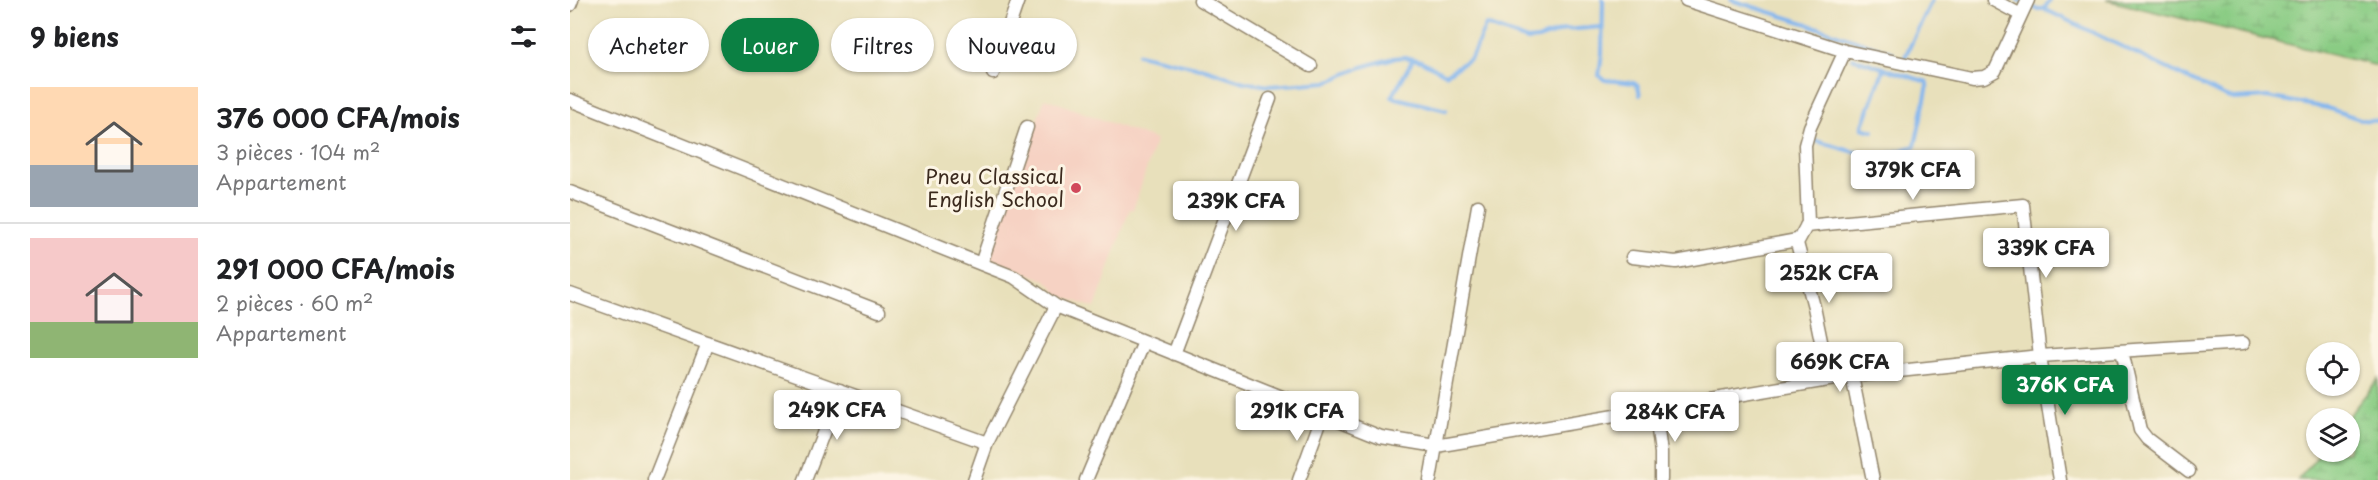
<!DOCTYPE html>
<html lang="fr">
<head>
<meta charset="utf-8">
<style>
	:root { --surface:#fff; --page:#f2f2f2; --text:#202124; --muted:#757577; --line:#e0e0e0; --accent:#0b8043 }
	body { margin:0; font-family:"Playpen Sans",sans-serif; background:var(--page); color:var(--text); height:100vh; display:flex; flex-direction:column; font-size:22px; white-space:nowrap }
	* { box-sizing:border-box; margin:0 }
	p { font-size:20px; color:var(--muted) }
	.icon { flex:none; width:33px; height:33px; fill:none; stroke:currentColor; stroke-width:2; stroke-linecap:round; stroke-linejoin:round }
	.map { position:relative; flex:1; overflow:hidden }
	.sheet { display:flex; flex-direction:column; background:var(--surface); width:570px }
	.sheet>* { flex:none }
	.guide { position:absolute; left:18px; top:18px; width:570px; height:54px; display:flex; gap:12px }
	.fabs { position:absolute; left:1736px; top:342px; display:grid; gap:12px }
	.fabs a { display:grid; place-items:center; width:54px; height:54px; border-radius:50%; background:var(--surface); box-shadow:0 2px 4px #0004; font-size:30px }
	.price { position:absolute; translate:-50% -51px; padding:0 14px; border-radius:6px; background:#fff; color:#222; font-size:20px; line-height:39px; filter:drop-shadow(0 2px 3px #0008) }
	.price::after { content:''; position:absolute; left:50%; top:36px; width:18px; height:14px; margin-left:-9px; background:inherit; clip-path:polygon(0 0,100% 0,50% 100%) }
	.price.on { background:var(--accent); color:#fff }
	ul { padding:0; list-style:none }
	li { display:flex; align-items:center; gap:18px; height:150px; padding:0 30px }
	li+li { border-top:2px solid var(--line) }
	li span { display:grid; place-items:center; flex:none; width:168px; height:120px; border-radius:0px; color:#555 }
	li>.icon { margin-inline-start:auto }
	span .icon { width:72px; height:72px; fill:#fffc; stroke-width:1 }
	li b { font-size:26px }
	h2 { display:flex; justify-content:space-between; align-items:center; height:72px; padding:0 30px; font-size:26px }
	.pill { padding:0 21px; border-radius:27px; background:var(--surface); box-shadow:0 2px 4px #0004; font-size:21px; line-height:54px }
	.pill.on { background:var(--accent); color:#fff }
	main { display:flex; flex:1; min-height:0 }
	.map>svg:first-child { display:block }
</style>
</head>
<body>
<main>
<section class="sheet">
<h2>9 biens<svg class="icon" aria-label="filters" viewBox="0 0 24 24"><path d="M4 7h16M4 17h16"/><circle cx="9" cy="7" r="2"/><circle cx="15" cy="17" r="2"/></svg></h2>
<ul>
<li><span style="background:linear-gradient(#ffd9b3 65%,#9aa5b1 0)"><svg class="icon" aria-label="home" viewBox="0 0 24 24"><path d="M3 11l9-7 9 7M6 9v11h12V9"/></svg></span><div><b>376 000 CFA/mois</b><p>3 pièces · 104 m²</p><p>Appartement</p></div></li>
<li><span style="background:linear-gradient(#f6c9c9 70%,#8fb573 0)"><svg class="icon" aria-label="home" viewBox="0 0 24 24"><path d="M3 11l9-7 9 7M6 9v11h12V9"/></svg></span><div><b>291 000 CFA/mois</b><p>2 pièces · 60 m²</p><p>Appartement</p></div></li>
</ul>
</section>
<div class="map">
<svg width="1808" height="480" viewBox="0 0 1808 480">
	<defs>
		<pattern id="wetland-marsh" width="20" height="14" patternUnits="userSpaceOnUse" patternTransform="scale(1.5)"><rect width="20" height="14" fill="#8acc84"/><path d="M1 5h8M5 5V1M11 12h8M15 12V8" fill="none" stroke="#78af72"/></pattern>
	</defs>
	<rect width="100%" height="100%" fill="#fcf5e5"/>
	<filter id="ink" filterUnits="userSpaceOnUse"><feTurbulence type="fractalNoise" baseFrequency=".0167" numOctaves="2"/><feDisplacementMap in="SourceGraphic" scale="12" xChannelSelector="R" yChannelSelector="G"/><feConvolveMatrix kernelMatrix="1 2 1 2 8 2 1 2 1" color-interpolation-filters="sRGB"/></filter>
	<filter id="wash" filterUnits="userSpaceOnUse"><feTurbulence type="fractalNoise" baseFrequency=".008" numOctaves="4" result="noise"/><feDisplacementMap in="SourceGraphic" scale="24" xChannelSelector="R" yChannelSelector="G"/><feGaussianBlur stdDeviation="1.35" result="paint"/><feColorMatrix in="noise" values="0 0 0 0 0 0 0 0 0 0 0 0 0 0 0 0 0 1.4 0 .05"/><feComposite in="paint" operator="in"/></filter>
	<g filter="url(#wash)">
		<rect width="100%" height="100%" fill="#e8e0bb"/>
		<path fill="#f6d2c3" d="M475,98l111,42 -23,70 -3,-1 -35,99 -38,-13 -4,-8 -8,-7 -57,-22z"/>
		<path fill="url(#wetland-marsh)" stroke="#627b51" stroke-width="1.5" d="M1536,0h272v66z
			M1808,379v101h-80l23,-28h28v-34h-2z"/>
		<g fill="none" stroke-linecap="round" stroke-linejoin="round">
			<path stroke="#81b5ef" stroke-width="4" d="M1033,0l-1,53 -3,23 6,4 29,3 4,3 2,9
				M1161,0l77,24
				M1448,0l19,9h7l182,88 8,2 33,-2 60,11 36,12 15,1
				M1474,9l6,-9
				M1240,25l83,28
				M568,54l67,15 39,13 25,4 58,-4 35,-15 32,-9 11,-1 16,4 25,13 25,-16 15,-33 41,15 11,-1 26,-9 37,-3
				M843,59l-21,38 54,13
				M1333,61l29,-61
				M1303,131l-11,-3 22,-60
				M1239,139l67,19 39,-12 13,-61 -1,-3 -75,-24"/>
		</g>
	</g>
	<g filter="url(#ink)">
		<g fill="none" stroke-linecap="round" stroke-linejoin="round">
			<defs>
				<path id="minor" d="M630,0l111,66
					M1116,0l159,51 127,27 12,-1 11,-6 33,-71
					M1423,0l28,15
					M0,5l2,-5
					M423,73l25,-73
					M0,100l411,164 33,13 42,29 -69,137 -13,37
					M0,192l309,119
					M1236,226l217,-21 17,151 20,124
					M1062,257l44,5 121,-22
					M411,264l46,-137
					M0,294l417,149
					M486,306l325,131 55,9 416,-70 188,-20 203,-13
					M1552,351l18,79 7,9 42,32
					M604,354l96,-255
					M1282,376l21,104
					M1259,380l-15,-73 -17,-64 11,-20 -3,-78 5,-18 35,-76
					M1085,408l6,45v27
					M84,480l54,-137
					M235,480l35,-90
					M516,480l58,-138
					M729,480l24,-66
					M860,480l48,-274"/>
			</defs>
			<use href="#minor" stroke="#92856c" stroke-width="15"/>
			<use href="#minor" stroke="#fff" stroke-width="12"/>
		</g>
	</g>
	<circle fill="#d1495b" stroke="#fcf5e5" stroke-width="2" cx="506" cy="188" r="6"/>
	<g text-anchor="middle" dominant-baseline="central" stroke-width="6" stroke-linejoin="round" paint-order="stroke">
		<g font-size="20" fill="#3b2a1e" stroke="#fcf5e5" text-anchor="end">
			<text x="494" y="176">Pneu Classical<tspan x="494" dy="23">English School</tspan></text>
		</g>
	</g>
</svg>
<div class="fabs">
<a><svg class="icon" aria-label="locate" viewBox="0 0 24 24"><circle cx="12" cy="12" r="6"/><path d="M12 2v4M12 18v4M2 12h4M18 12h4"/></svg></a>
<a><svg class="icon" aria-label="layers" viewBox="0 0 24 24"><path d="M12 4l9 5-9 5-9-5zM3 14l9 5 9-5"/></svg></a>
</div>
<b class="price" style="left:1343px;top:201px">379K CFA</b>
<b class="price" style="left:666px;top:232px">239K CFA</b>
<b class="price" style="left:1476px;top:279px">339K CFA</b>
<b class="price" style="left:1259px;top:304px">252K CFA</b>
<b class="price" style="left:1270px;top:393px">669K CFA</b>
<b class="price on" style="left:1495px;top:416px">376K CFA</b>
<b class="price" style="left:267px;top:441px">249K CFA</b>
<b class="price" style="left:727px;top:442px">291K CFA</b>
<b class="price" style="left:1105px;top:443px">284K CFA</b>
<div class="guide">
<a class="pill">Acheter</a>
<a class="pill on">Louer</a>
<a class="pill">Filtres</a>
<a class="pill">Nouveau</a>
</div>
</div>
</main>
</body>
</html>
